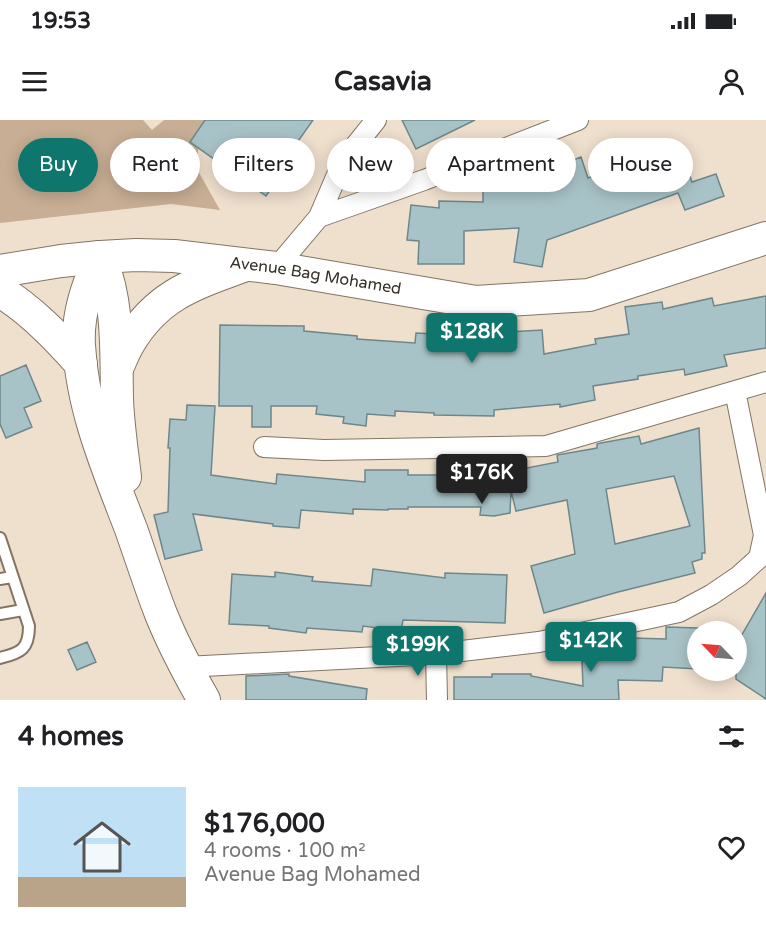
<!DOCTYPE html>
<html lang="en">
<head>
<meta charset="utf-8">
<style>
	:root { --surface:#fff; --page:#f6f6f6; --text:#202124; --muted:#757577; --accent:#0f766e }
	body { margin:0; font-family:"Varela Round",sans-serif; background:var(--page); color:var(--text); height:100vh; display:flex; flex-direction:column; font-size:22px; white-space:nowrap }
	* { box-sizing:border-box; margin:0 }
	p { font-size:20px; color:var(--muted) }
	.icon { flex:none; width:33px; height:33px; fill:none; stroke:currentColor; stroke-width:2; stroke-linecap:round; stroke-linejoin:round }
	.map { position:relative; height:580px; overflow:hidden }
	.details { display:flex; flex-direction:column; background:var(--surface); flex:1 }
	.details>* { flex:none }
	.hud { position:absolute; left:18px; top:18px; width:730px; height:54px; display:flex; gap:12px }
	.needle { width:39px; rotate:295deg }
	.fabs { position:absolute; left:687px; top:501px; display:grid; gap:12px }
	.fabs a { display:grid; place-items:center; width:60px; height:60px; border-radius:50%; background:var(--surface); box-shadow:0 3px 15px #0003; font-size:30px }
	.price { position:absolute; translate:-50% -51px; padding:0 14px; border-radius:6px; background:var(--accent); color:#fff; font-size:20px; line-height:39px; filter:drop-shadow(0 2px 3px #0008) }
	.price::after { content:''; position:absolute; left:50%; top:36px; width:18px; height:14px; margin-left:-9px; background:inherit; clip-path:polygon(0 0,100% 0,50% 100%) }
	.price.selected { background:#222; color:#fff }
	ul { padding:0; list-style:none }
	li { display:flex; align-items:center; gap:18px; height:150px; padding:0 18px }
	li span { display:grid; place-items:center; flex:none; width:168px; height:120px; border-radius:0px; color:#555 }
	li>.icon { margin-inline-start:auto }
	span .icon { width:72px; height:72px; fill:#fffc; stroke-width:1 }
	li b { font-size:26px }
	h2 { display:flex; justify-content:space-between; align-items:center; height:72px; padding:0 18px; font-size:26px }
	.chip { padding:0 21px; border-radius:27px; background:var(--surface); box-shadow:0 3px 15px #0003; font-size:21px; line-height:54px }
	.chip.selected { background:var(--accent); color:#fff }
	.status { display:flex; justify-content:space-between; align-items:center; height:42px; padding:0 30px; background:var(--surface); direction:ltr }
	.status svg { height:16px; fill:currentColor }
	header { display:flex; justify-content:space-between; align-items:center; height:78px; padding:0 18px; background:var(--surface); font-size:27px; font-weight:700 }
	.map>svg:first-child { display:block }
</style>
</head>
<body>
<div class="status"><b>19:53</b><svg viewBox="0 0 49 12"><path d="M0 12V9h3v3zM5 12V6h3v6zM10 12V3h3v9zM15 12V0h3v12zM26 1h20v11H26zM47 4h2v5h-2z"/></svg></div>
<header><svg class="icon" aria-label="menu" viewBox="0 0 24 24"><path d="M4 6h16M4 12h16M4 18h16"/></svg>Casavia<svg class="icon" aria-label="person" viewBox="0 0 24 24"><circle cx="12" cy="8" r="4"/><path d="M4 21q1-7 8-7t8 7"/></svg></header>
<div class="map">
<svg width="766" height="580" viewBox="0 0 766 580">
	<rect width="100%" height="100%" fill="#efdfcd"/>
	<path fill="#c7ae94" d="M0,0h143l9,10 12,-10h49l-14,14 -2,35 23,41 -49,-6 -171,19z"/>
	<path fill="#a8c3c7" stroke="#6e878b" stroke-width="1.5" fill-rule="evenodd" d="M205,0h108l-29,41 4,3 -22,32 -76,-54z
		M402,0h73l-59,29z
		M679,25l13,37 24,-8 8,22 -39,14 -7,-17 -131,47 -5,27 -28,-5 5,-34 -55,3v33h-46l1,-23 -12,-1 4,-35 28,3v-7l44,1v-16l33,-2 -1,-19 26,-2v9l40,-15 7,21z
		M766,176v52l-42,7 3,11 -42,9 -1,-6 -46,7v3l-45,7 2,14 -35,7v-3l-66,6v6l-60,-1v-2l-39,-2v5l-28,-2 -1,12 -23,-3 1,-6 -28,-3 1,-8h-46v21h-19v-21h-33l1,-81 84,1v5l53,5v3l58,4 1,-10 59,3v-2l67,-4 2,24 52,-10 -1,-5 34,-5 -4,-27 37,-5 1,7 49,-11 2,8z
		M26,245l15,36 -17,7 8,19 -26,11 -6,-14v-48z
		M187,285l28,1 -4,69 65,9 1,-10 88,8v-12h43v5h60v6l46,4 -3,-14 47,-9 -1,-7 40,-7v-4l4,-1 38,-7 2,8 58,-16 6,125h-3v6l-10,3 3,11 -77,19 -74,21 -13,-47 44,-12 -8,-54 -51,11 -5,-20 -1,22 -16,3 -14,-1 1,-8h-73v2h-20v1l-35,-1v5l-52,-4 -2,18 -26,-2v-2l-80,-10 9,36 -37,9 -11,-44 14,-3 2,-64h-2l2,-29 16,1zM674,356l16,50 -75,18 -9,-55z
		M373,449l72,9v-5l62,2 -2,48 -102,-3 -2,11 -38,-5 -1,6 -55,-4 -1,5 -37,-5v-2l-40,-2 3,-50 43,3v-5l38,5 -1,4 59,5z
		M766,473v106l-30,-20v-34z
		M666,507l32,1v41l-35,-2 -1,14 -44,-1 1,20h-165v-23h38v-3h39v2l52,10 -1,-25 49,-2 1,-21 34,1z
		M87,522l9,20 -19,8 -9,-20z
		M289,554v2l78,13 -1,11h-120v-24z"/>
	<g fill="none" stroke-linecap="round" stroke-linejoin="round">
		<defs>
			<path id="service" d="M0,418l29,88c0,23 -8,27 -29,32
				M0,459l12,-2
				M0,494l23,-4"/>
			<path id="minor" d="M319,97l24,-56 33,-41
				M276,148l43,-51 105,-37 154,-60
				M264,327l60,3 222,-4 220,-64
				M436,534l1,46
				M185,547l251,-13 103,-12 140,-30 32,-17 28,-19 20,-18 5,-23 -29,-144"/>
			<g id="primary">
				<path d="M100,137c-12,28 -23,57 -21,88 3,64 29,124 52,184 10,28 19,57 30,85 12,30 27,58 43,86"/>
				<path d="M100,137c19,46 16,94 17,142 1,26 5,52 8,78"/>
				<path id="s1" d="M0,151l61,-10 39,-4 36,-2 38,1 102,12 200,34 113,-7 177,-57"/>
				<path d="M0,171c31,19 57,46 81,73"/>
				<path d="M117,248c4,-8 7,-17 12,-25 28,-48 65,-59 114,-77"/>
			</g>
		</defs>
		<use href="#service" stroke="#837565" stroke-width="14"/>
		<use href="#minor" stroke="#837565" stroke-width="22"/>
		<use href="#primary" stroke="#837565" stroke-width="34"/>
		<use href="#service" stroke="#fff" stroke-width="10"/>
		<use href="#minor" stroke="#fff" stroke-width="20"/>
		<use href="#primary" stroke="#fff" stroke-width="32"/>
	</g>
	<g text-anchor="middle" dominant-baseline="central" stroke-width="6" stroke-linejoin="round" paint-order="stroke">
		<g font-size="16" fill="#332d26" stroke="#efdfcd">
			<text stroke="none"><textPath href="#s1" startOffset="318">Avenue Bag Mohamed</textPath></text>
		</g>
	</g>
</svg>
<div class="fabs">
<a><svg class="needle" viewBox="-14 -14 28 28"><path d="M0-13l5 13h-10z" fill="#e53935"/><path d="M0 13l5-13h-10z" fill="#757577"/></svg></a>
</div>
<b class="price" style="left:472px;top:244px">$128K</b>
<b class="price selected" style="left:482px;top:385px">$176K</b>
<b class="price" style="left:591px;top:553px">$142K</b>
<b class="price" style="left:418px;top:557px">$199K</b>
<div class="hud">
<a class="chip selected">Buy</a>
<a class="chip">Rent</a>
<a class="chip">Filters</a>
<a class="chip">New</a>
<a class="chip">Apartment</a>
<a class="chip">House</a>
</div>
</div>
<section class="details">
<h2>4 homes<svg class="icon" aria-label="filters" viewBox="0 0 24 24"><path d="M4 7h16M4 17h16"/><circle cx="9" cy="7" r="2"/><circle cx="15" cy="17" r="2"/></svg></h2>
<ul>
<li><span style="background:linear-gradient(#bfe0f5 75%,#b9a48a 0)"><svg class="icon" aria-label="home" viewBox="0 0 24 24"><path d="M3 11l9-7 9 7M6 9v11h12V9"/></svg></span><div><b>$176,000</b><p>4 rooms · 100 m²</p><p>Avenue Bag Mohamed</p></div><svg class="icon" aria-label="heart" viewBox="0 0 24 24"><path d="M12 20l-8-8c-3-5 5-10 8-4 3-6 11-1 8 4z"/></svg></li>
</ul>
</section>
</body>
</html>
